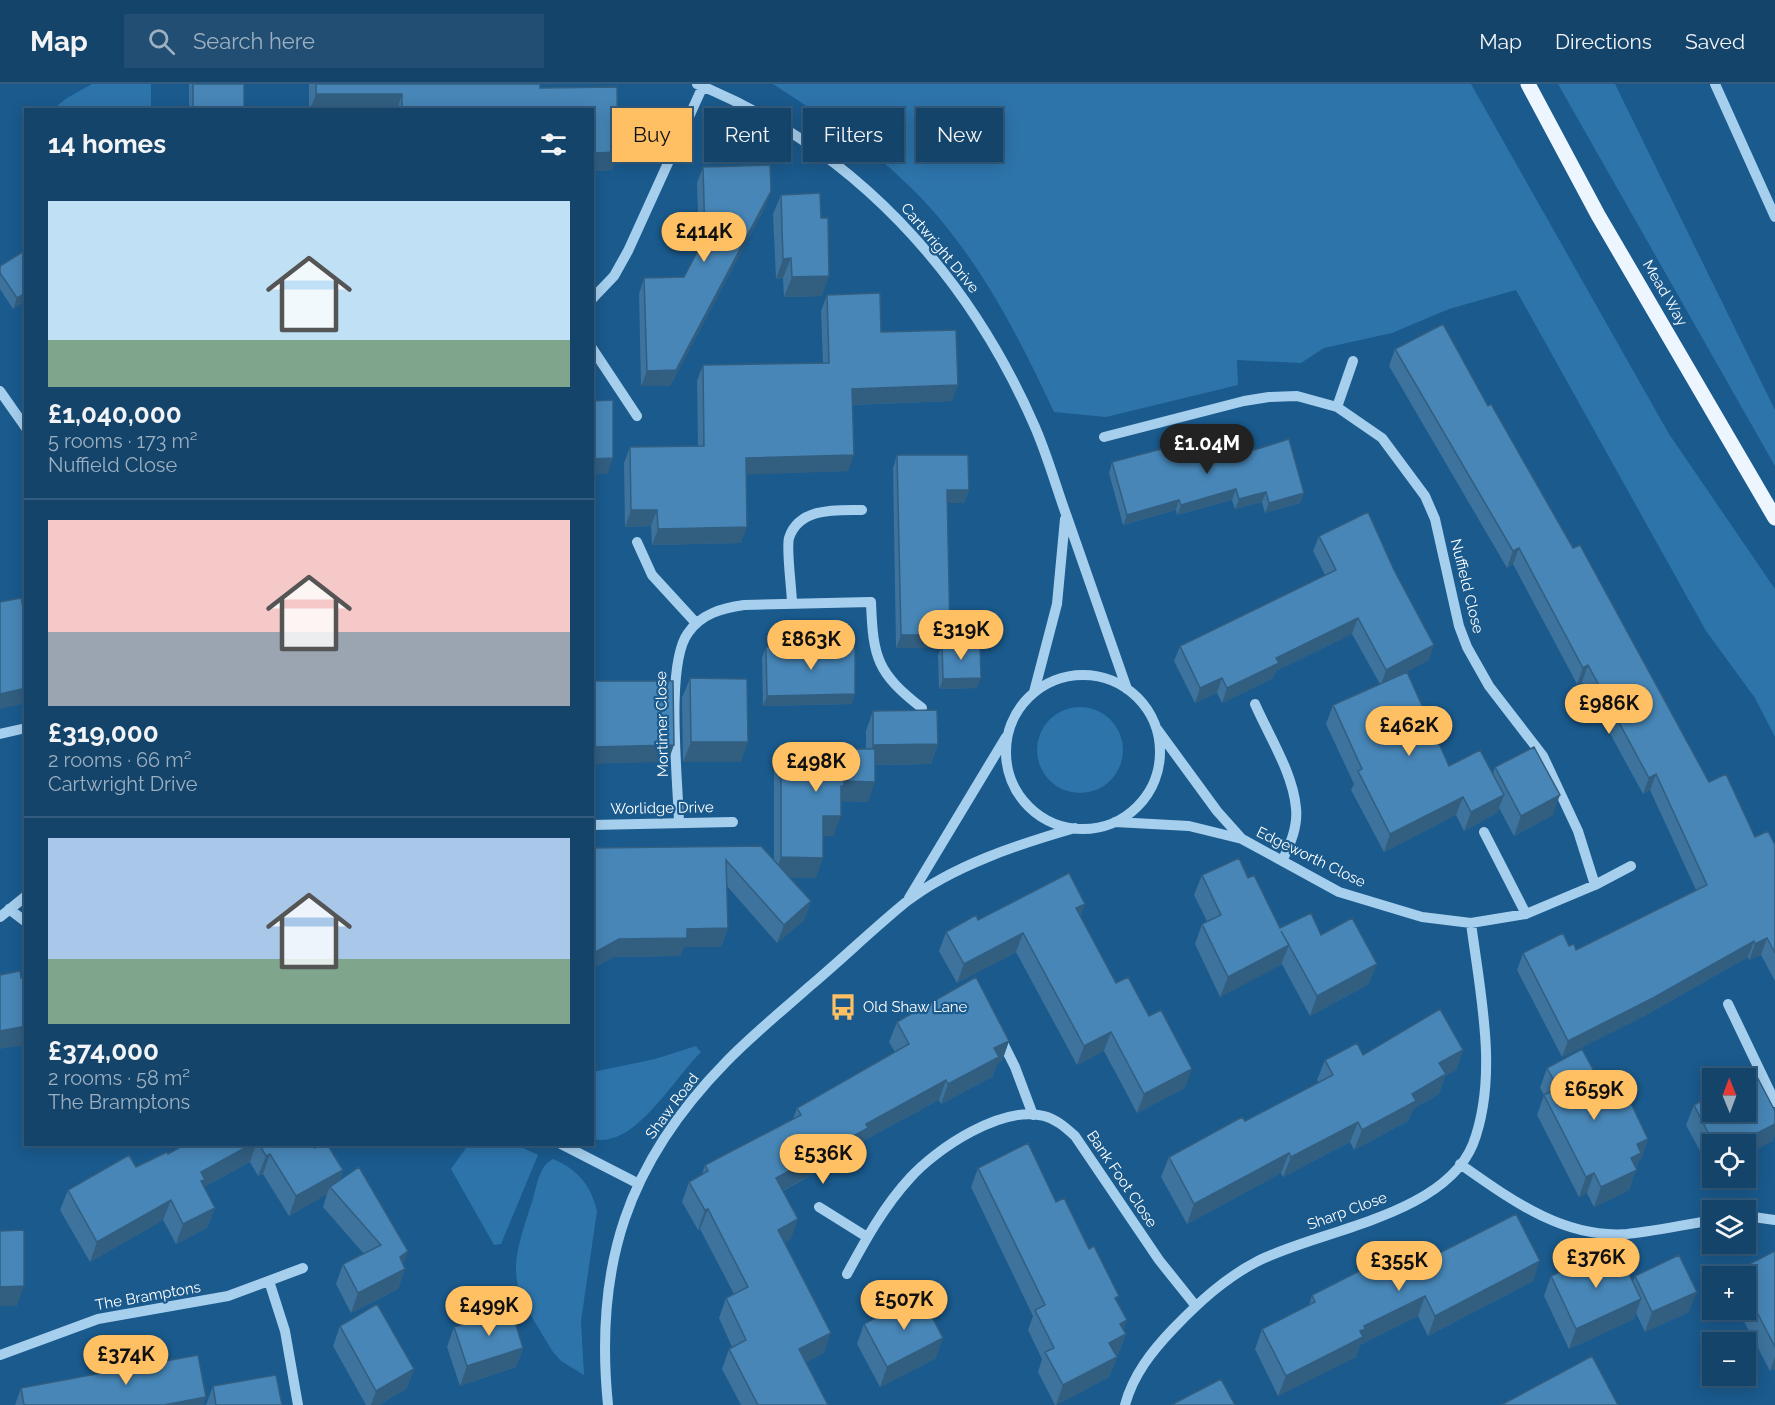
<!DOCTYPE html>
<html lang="en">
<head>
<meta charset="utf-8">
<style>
	:root { --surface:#14446a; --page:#214e72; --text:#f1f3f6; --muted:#9db0c1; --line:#335c7e; --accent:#ffc063 }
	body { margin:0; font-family:Raleway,sans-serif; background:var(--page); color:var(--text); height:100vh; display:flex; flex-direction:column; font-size:22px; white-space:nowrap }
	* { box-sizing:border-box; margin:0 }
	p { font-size:20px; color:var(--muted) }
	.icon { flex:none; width:33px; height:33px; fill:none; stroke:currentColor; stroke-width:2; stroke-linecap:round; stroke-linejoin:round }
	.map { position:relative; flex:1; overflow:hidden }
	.sheet { position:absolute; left:24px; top:24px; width:570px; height:1038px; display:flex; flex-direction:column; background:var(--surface); border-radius:0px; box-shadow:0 3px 15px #0003,0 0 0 2px var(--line) }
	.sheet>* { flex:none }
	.top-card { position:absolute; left:612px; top:24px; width:570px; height:54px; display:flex; gap:12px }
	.needle { width:39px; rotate:359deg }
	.buttons { position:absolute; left:1702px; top:984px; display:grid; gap:12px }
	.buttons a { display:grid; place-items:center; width:54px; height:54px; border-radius:0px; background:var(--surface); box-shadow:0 3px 15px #0003,0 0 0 2px var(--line); font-size:30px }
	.price { position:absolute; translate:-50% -51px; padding:0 14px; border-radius:21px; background:var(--accent); color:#111; font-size:20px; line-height:39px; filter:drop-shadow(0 2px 3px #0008) }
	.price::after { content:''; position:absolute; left:50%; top:36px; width:18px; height:14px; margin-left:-9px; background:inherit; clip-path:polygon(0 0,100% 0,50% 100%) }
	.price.current { background:#222; color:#fff }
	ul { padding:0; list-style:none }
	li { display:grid; align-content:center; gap:12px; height:318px; padding:0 24px }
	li+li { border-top:2px solid var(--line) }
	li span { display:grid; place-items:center; height:186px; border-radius:0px; color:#555 }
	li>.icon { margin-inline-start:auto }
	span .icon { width:108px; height:108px; fill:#fffc; stroke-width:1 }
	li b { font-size:26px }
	h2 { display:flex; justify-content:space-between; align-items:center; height:72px; padding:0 24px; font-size:26px }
	.pill { padding:0 21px; border-radius:0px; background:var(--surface); box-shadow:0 3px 15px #0003,0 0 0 2px var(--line); font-size:21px; line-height:54px }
	.pill.current { background:var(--accent); color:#111 }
	header { display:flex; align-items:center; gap:36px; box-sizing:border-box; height:84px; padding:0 30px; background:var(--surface); border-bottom:2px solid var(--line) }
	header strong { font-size:28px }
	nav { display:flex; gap:33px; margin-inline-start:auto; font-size:21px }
	.search { width:420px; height:54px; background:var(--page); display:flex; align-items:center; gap:15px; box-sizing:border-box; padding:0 21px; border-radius:0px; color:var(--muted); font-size:22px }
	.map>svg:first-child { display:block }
</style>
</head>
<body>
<header>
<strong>Map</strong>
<div class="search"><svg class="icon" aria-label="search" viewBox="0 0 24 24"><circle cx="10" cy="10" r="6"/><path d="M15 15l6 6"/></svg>Search here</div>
<nav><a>Map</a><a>Directions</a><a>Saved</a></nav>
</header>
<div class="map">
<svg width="1775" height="1321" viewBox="0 0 1775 1321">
	<rect width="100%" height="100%" fill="#1a5a8d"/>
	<path fill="#2d74ab" d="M92,0h59v25h-98l14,-11z
		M773,0h698l198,350 106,155v148l-20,-39 -49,-67 -190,-341 -67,19 -57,24 -68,15 -23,15 -64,-3 1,25 -132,32 -52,-5c-39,-83 -81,-166 -149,-230 -39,-38 -86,-68 -132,-98z
		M1558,0h57l160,326v56z
		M1037 666a43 43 0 1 1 86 0a43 43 0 1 1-86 0Z
		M696,962l5,6c-27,26 -66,97 -108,87v-67l62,-13z
		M468,1061h49l21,10 -37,89 -7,1 -43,-76z
		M553,1075c24,10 38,26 44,52l-16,110 3,54 -23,-14 -8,-9c-43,-71 -47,-73 -20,-153 4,-14 6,-33 20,-40z"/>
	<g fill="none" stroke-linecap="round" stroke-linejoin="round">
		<path stroke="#a6cfee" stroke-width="10" d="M697,0c157,64 271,189 338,343 13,30 21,60 32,90 20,57 40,114 60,172
			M1715,0l60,133
			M592,215l22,-23 14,-25 75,-165
			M592,264l45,68
			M0,307l26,37
			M1337,323l16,-46
			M1104,353l140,-36 25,-4 28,-1 40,11 45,31 43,58 10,23 24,107 8,21 22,39 54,70 35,75 17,54 -69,29 -55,9 -49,-6 -83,-25 -97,-53 -25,-28 -60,-82
			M637,458l15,33 44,48
			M792,520c0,-14 -6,-55 -3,-66 10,-31 48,-28 73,-28
			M1006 668a77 77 0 1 1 154 0a77 77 0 1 1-154 0Z
			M1034,608l23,-88 8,-85
			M1255,620c14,32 38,69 41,104 2,19 -6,37 -14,53
			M0,650l26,-6
			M1115,738l74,4 53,13
			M679,739c-1,-43 -14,-159 9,-190 13,-19 34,-25 56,-28l127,-3c2,56 6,71 51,106
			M592,741l141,-3
			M1484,748l42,82
			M1595,801l36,-19
			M909,814l97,-161
			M9,825l17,13
			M0,833l26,-21
			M1728,920l47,98
			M1000,953l15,30 18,48
			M561,1060l78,40
			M1460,1080c50,35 103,75 167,70 29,-3 57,-9 86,-14
			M819,1123l48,30
			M1746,1132l29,4
			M847,1190c18,-33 37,-68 63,-96 27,-30 92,-73 134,-62 12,3 21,11 31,20l84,124 36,45
			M269,1197l16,50 13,74
			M0,1271l98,-36 130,-23 75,-28
			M608,1321c-14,-139 19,-242 118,-343 26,-27 56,-51 84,-76 32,-27 63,-57 96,-84 46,-36 113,-58 169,-74
			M1125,1321c8,-30 27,-54 48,-76 26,-27 52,-51 85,-68 61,-31 186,-45 215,-117 26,-68 7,-151 -2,-221"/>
		<path stroke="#edf6ff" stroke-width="15" d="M1528,0l70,131 177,303"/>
	</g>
	<path fill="#3d739d" d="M189,0h55v26h-55z
		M309,0h231v4l77,-1 1,65 -6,18 -20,1v-61h-283z
		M703,83l68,24 -6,16 -95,179h-29l-2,-92 5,-16 40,-1 15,-29 -2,-65z
		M781,111l41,101 -38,1 -1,-19 -7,1 -3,-65z
		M0,182l26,35 -13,8 -13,-20z
		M827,211l54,37 71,69 -100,4 -4,66 -102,3 -5,69 -89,2 -1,-19 -26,1 -1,-64 6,-16 68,-1 -1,-65 6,-16 120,-2 -2,-52z
		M1395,265l93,57 85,142 136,234 46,55 20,8v136l-14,-26 -12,5 -1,-3 -102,58 -84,42 -45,-87 6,-17 46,-7 7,4 120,-60 -46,-100 -7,4 -61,-112 -5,2 -64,-120 -6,4 -118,-202z
		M1254,366l50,43 -4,10 -35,10 -3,-11 -27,7 -3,-9 -55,15 -1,-5 -53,15 -14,-52 3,-11 84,-6z
		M897,371l72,35 -5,13h-17l3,132 -4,9 31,44 -38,1 -1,-34 3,-7h-45l-3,-180z
		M1319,452l110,124 -27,14 47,92 44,8 2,-7 58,48 -39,21 -15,-28 -2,5 -33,18 -8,-16 -72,37 -33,-62 3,-6 -28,-60 7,-19 47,-21 -28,-50 -76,37 -3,7 -51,25 -5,-10 -22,10 -21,-42 6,-15 145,-71 -12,-24z
		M766,563l86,57 -89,2 -1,-48z
		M690,594l51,84h-58l-1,-64z
		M873,627l65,33 -7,20 -56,1 -7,37 -27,-1 -8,35h-10l-7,42 -27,-1 22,24 -7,19 -27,23 -50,-57 1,42 -7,19h-37l-4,9 -67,1 -21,12v-121l182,12v-91l7,-20h85v-18z
		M1202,791l46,3 32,50 41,7 48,49 -59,32 -28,-52 -62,33 -25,-53 7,-20 5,-3 -13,-26z
		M1085,820l-5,12 36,67 69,105 -48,25 -33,-62 -27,14 -61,-113 -59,31 -18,-32 7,-19 32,-12z
		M897,938l112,19 -7,20 -5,3 -5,13 -51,27 -2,-4 -76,41 -2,7 -78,43 8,48 -6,3 39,111 -18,9 22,43h-87l-19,-36 7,-20 3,-2 -13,-29 7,-20 8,-4 -34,-65 -2,1 -16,-28 7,-20 13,-8 3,-9 88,-46 4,-11 98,-56 -6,-10z
		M1463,966l-7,20 -11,6 -6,18 -26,15 -5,12 -54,29 -4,-8 -67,35 -2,-4 -94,51 -26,-47 8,-20 76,-36 74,-38 -2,-3 8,-20 38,-5z
		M1547,984l64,35 37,36 -7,20 -2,1 -10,30 -35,17 -7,-14 -8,4 -42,-82 7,-20 -4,-7z
		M1694,1021l79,36 -27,3h-33v28l-1,1 -26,-48z
		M186,1060h127l2,4 28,22 -4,11 64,83 2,5 -7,20 -47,24 -15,-29 7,-20 21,-10 -41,-47 4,-13 -38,22 -26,-42 -5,2 -8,-14 -46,25 11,21 -8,20 -31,16 -13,-24 -73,42 -30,-52 8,-20 68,-23 32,-13z
		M978,1084l78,34 33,47 38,71 -4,10 3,4 -8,20 -2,2 1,1 -8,20 -53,28h-1l-17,-33 4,-13 -14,-29 5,-14 -62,-129z
		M1775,1167v118l-5,2 -32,-61h8v-34h-12l2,-5z
		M1606,1176l27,22 2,-6 54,36 -44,20 -9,-19 -2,6 -65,30 -25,-53 7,-20z
		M1410,1184l123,13 -105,55 -10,-20 -58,29 -4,12 -78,39 -23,-47 7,-20 47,-24 3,-10z
		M864,1240l72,34 -56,29 -23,-43z
		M340,1242l74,43 -8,20 -27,16h-13l-33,-59z
		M454,1243l69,21 -7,19 -56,19 -13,-39z
		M213,1302l69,19h-76z
		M21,1304l185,9 -3,8h-188z"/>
	<path fill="#325e80" d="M316,10h86l-5,16h-87z
		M618,68l-6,18 -20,1v-18z
		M771,107l-6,16 -95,179h-29l6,-15z
		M791,174l-8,20 -7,1 7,-20z
		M829,192l-7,20 -38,1 8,-20z
		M26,209v8l-13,8 4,-11z
		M958,301l-6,16 -106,4 6,-16z
		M854,371l-6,16 -108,4 6,-17z
		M613,374l-5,16h-16v-15z
		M1236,405l-4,11 -55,15 4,-10z
		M947,406h22l-5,13h-22z
		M1266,408l-4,10 -27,7 4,-10z
		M1304,409l-4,10 -35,10 4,-10z
		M1179,416l-3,10 -53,15 4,-10z
		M631,426h26l-6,16 -26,1z
		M747,443l-6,16 -89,2 6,-16z
		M1519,464l-6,16 -6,4 6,-17z
		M1358,534l-6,16 -76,37 -3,7 -51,25 5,-15 49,-30z
		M901,551h49l-5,13 -3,-4 -1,4h-45z
		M1434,561l-5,15 -48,25 5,-15z
		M1588,581l-6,17 -5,2 6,-16z
		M981,594l-4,10 -38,1 4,-10z
		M1222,594l-5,15 -22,10 5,-15z
		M26,604v15l-26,6v-15z
		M855,610l-3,10 -89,2 4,-10z
		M691,658h57l-7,20h-58z
		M938,660l-7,20 -65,1 7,-20z
		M674,661l-6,17 -76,2v-17z
		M1656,690l-6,16 -7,4 6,-16z
		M844,697l31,1 -7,20 -30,-1 3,-15z
		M1504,711l-7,18 -33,18 7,-19z
		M1560,711l-7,20 -39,21 7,-20z
		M1463,713l-7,18 -72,37 6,-18z
		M823,732h18l-8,20h-17z
		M781,773l42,1 -7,20 -42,-1z
		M811,817l-7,19 -27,23 7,-18z
		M1085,820l-7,19 -2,-15z
		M728,844l-7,19h-37l-4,9 -67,1 -21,12v-15l27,-15 68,-10z
		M1023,849l-7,19 -59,31 7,-19z
		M1767,854l-6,17 -12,5 6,-16z
		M1754,857l-6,16 -102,58 -84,42 6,-16z
		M1289,861l-8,20 -61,32 8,-20z
		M1377,880l-8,20 -59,32 7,-20z
		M26,942v19l-26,4v-18z
		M1111,948l-7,19 -27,14 7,-19z
		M1009,957l-7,20 -5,3 -5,13 -51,27 7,-20 46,-36z
		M1463,966l-7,20 -11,6 -6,18 -26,15 -5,12 -54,29 8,-20 50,-36 27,-31z
		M1192,985l-7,19 -48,25 7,-19z
		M946,996l-7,20 -76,41 -2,7 -92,50 7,-20 90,-54z
		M1358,1038l-8,20 -67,35 8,-20z
		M1775,1040v12l-2,5 -27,14v-11h-10z
		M1648,1055l-7,20 -2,1 -10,30 -35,17 7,-20 36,-43z
		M252,1060h4l-6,18 -48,26 -4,12 3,-28z
		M1289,1069l-8,20 -94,51 7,-20z
		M270,1070l-7,20 -5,2 8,-20z
		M343,1086l-8,20 -5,-3 -3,7 -38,22 7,-20z
		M1594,1089l-7,20 -8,4 7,-20z
		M171,1116l-8,20 -73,42 7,-20z
		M215,1124l-8,20 -31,16 7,-20z
		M708,1125l-8,20 -2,1 7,-20z
		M798,1135l-7,20 -20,11 7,-20z
		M408,1167l-7,20 4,-2 -7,20 -47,24 7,-20 42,-36z
		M1540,1177l-7,20 -105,55 7,-20z
		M24,1202l-7,20h-17v-19z
		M1697,1208l-8,20 -44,20 7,-20z
		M1425,1212l-7,20 -58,29 -4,12 -78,39 8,-20 74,-45 4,-5z
		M1641,1215l-7,20 -65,30 7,-20z
		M1127,1236l-6,17 5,-3 -8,20 -16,9 7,-20 11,-19z
		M831,1249l-7,20 -32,16 7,-20z
		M943,1254l-7,20 -56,29 7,-20z
		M523,1264l-7,19 -56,19 7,-20z
		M1117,1273l-8,20 -53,28 7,-20z
		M1775,1273v12l-5,2z
		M414,1285l-8,20 -27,16h-8l5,-14z
		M206,1313l-3,8h-39z"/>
	<path fill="#4786b7" stroke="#325e80" stroke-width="1.5" d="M193,0h51v26h-51z
		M316,0h224v4l77,-1 1,65 -26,1v-43h-190v-16h-86z
		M770,81l1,26 -95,179 -29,1 -3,-93 40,-1 21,-40 -2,-70z
		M820,109l1,25h7l1,58 -37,1 -1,-19 -8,1 -2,-64z
		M26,166v43l-9,5 -17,-25v-7z
		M880,209l1,39 75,-2 2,55 -106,4 2,66 -108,3 1,69 -89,2 -1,-19h-26l-1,-63 74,-1 -1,-81 126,-2 -2,-68z
		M1443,240l45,82 3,-2 82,144 7,-3 129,237 17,-8 29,63 13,-6 7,14v108l-8,-15 -12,6 -1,-3 -101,57 -85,43 -45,-88 40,-20 6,13 5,-2 2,6 131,-65 -51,-111 -7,4 -61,-113 -5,3 -64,-120 -6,3 -118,-202z
		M613,316v58l-21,1v-58z
		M1251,355l3,11 35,-11 15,54 -35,10 -3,-11 -27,7 -3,-10 -55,16 -2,-5 -52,15 -15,-53 53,-14 2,4 26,-7 3,11z
		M897,371h71l1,35h-22l3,145h-49z
		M1368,428l26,58 40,75 -48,25 -28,-52 -82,40 3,5 -52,25 -5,-10 -22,10 -20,-42 156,-76 -17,-34z
		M21,514l5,23v67l-26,6v-92z
		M942,560h38l1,34 -38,1z
		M855,562v48l-88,2 -1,-49z
		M1407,588l42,94 31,-16 24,45 -33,17 -8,-15 -73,37 -32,-63 4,-2 -29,-64z
		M690,594l57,1 1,63h-57z
		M592,597h81l1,64 -82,2z
		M937,626l1,34 -65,1v-34z
		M1534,663l26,48 -39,21 -26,-49z
		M781,665h94v33l-31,-1v5h-3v30h-18v42l-42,-1z
		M761,762l50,55 -27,24 -58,-65 2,68 -41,1v9l-68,1 -27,15v-106z
		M1239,774l9,20 6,-3 26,53 31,-15 10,22 31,-17 25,46 -60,32 -36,-65 8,14 -61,32 -26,-53 19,-9 -19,-40z
		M1069,789l16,31 -9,4 40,75 12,-6 21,39 12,-6 31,59 -48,25 -33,-62 -27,14 -61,-113 -59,31 -18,-32 30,-17 2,5z
		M20,887l1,7h5v48l-26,5v-56z
		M976,893l33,64 -15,7 5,9 -51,27 -2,-4 -80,44 2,4 -92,50 22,41 -20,11 53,103 -32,16 29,56h-70l-29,-56 17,-9 -20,-42 22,-11 -40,-78 -3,1 -16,-28 19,-11 -3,-6 96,-50 -4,-7 112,-64 -12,-22z
		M1440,925l23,41 -24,13 7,11 -34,20 4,7 -54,29 -4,-8 -67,35 -2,-4 -95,51 -25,-47 73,-40 3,4 88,-46 -8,-15 32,-17 6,12z
		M1582,965l29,54 16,-8 21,44 -11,5 4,9 -10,5 6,12 -36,17 -7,-14 -8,4 -42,-82 14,-7 -11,-20z
		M1755,989l20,38v13l-39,20h-22l-20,-39 19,-10v17h33v-34h-2z
		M1028,1059l28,59 8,-4 25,51 5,-3 25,50 -4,2 12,22 -7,4 6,10 -17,9 8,14 -54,28 -18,-33 9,-4 -19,-38 10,-5 -67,-137z
		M186,1060h66l-51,28 4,8 -4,1 14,27 -32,16 -12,-24 -74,42 -29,-52 61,-35 7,12 31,-15 1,2z
		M259,1060h54l2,4 5,-4h7l16,26 -47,26 -26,-42 -4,2z
		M359,1083l49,84 -8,6 5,12 -47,24 -15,-29 38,-19 -51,-58z
		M1516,1130l24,47 -105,55 -10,-20 -61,30 1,3 -5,2 3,6 -77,39 -24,-47 53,-27 -3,-7 89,-45 9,18z
		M24,1146v56l-24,1v-56z
		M1775,1167v96l-29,-56v-15h-8l-2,-5z
		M1601,1169l5,7 13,-7 22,46 -65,30 -25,-53z
		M1679,1171l18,37 -45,20 -17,-36z
		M920,1210l23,44 -56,29 -23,-43z
		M377,1220l37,65 -38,22 -36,-65z
		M511,1225l12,39 -56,18 -13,-39z
		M198,1271l8,42 -42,8h-140l-3,-17z
		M1592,1272l26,49h-117z
		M276,1291l6,30h-66l-3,-19z
		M1221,1295l14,26h-64z"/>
	<defs>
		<symbol id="bus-bare" viewBox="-9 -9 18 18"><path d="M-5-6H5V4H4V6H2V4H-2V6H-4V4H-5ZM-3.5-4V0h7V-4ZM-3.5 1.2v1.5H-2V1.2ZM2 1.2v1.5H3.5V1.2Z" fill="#ffc063" stroke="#1a5a8d" stroke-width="2.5" paint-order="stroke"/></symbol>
	</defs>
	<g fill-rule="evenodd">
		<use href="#bus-bare" x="824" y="904" width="38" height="38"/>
	</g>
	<g text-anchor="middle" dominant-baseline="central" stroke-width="4.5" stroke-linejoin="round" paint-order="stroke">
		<g font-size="15" fill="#fff" stroke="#1a5a8d">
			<text transform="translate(940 164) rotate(50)">Cartwright Drive</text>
			<text transform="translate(1665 209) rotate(60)">Mead Way</text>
			<text transform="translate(1467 502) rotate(76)">Nuffield Close</text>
			<text transform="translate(662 640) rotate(-91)">Mortimer Close</text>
			<text transform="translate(662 724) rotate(-1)">Worlidge Drive</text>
			<text transform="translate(1311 773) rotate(26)">Edgeworth Close</text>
			<text transform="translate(672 1022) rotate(-53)">Shaw Road</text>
			<text transform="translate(1122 1095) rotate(56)">Bank Foot Close</text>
			<text transform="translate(1347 1127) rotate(-20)">Sharp Close</text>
			<text transform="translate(148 1212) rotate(-10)">The Bramptons</text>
		</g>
		<g font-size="15" fill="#fff" stroke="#1a5a8d" text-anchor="start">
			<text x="863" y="923">Old Shaw Lane</text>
		</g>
	</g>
</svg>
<div class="buttons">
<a><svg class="needle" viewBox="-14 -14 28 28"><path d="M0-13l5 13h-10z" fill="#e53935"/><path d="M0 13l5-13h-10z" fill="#9db0c1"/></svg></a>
<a><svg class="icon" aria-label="locate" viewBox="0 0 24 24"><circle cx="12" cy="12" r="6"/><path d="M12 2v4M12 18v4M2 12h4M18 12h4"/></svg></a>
<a><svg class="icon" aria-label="layers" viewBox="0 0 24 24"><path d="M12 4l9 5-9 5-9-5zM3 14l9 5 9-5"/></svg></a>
<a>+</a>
<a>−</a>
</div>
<b class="price" style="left:704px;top:179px">£414K</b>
<b class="price current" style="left:1207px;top:391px">£1.04M</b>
<b class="price" style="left:961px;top:577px">£319K</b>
<b class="price" style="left:811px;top:587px">£863K</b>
<b class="price" style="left:1609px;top:651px">£986K</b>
<b class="price" style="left:1409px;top:673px">£462K</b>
<b class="price" style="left:816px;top:709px">£498K</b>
<b class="price" style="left:1594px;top:1037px">£659K</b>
<b class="price" style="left:823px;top:1101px">£536K</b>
<b class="price" style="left:1596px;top:1205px">£376K</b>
<b class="price" style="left:1399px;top:1208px">£355K</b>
<b class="price" style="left:904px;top:1247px">£507K</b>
<b class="price" style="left:489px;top:1253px">£499K</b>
<b class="price" style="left:126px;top:1302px">£374K</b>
<div class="top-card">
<a class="pill current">Buy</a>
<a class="pill">Rent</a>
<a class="pill">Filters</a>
<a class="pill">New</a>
</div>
<section class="sheet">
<h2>14 homes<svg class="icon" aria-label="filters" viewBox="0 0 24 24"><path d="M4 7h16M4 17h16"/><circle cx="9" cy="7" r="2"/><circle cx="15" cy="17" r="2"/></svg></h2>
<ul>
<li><span style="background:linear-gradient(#bfe0f5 75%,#7fa58c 0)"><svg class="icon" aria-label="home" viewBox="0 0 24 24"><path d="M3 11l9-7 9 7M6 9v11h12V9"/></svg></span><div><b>£1,040,000</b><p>5 rooms · 173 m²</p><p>Nuffield Close</p></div></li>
<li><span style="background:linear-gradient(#f6c9c9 60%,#9aa5b1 0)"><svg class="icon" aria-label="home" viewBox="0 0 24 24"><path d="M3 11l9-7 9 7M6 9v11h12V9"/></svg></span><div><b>£319,000</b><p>2 rooms · 66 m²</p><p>Cartwright Drive</p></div></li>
<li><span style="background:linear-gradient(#a9c7e8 65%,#7fa58c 0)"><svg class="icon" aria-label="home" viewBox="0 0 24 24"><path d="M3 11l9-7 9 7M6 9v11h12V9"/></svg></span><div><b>£374,000</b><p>2 rooms · 58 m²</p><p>The Bramptons</p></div></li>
</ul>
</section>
</div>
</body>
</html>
